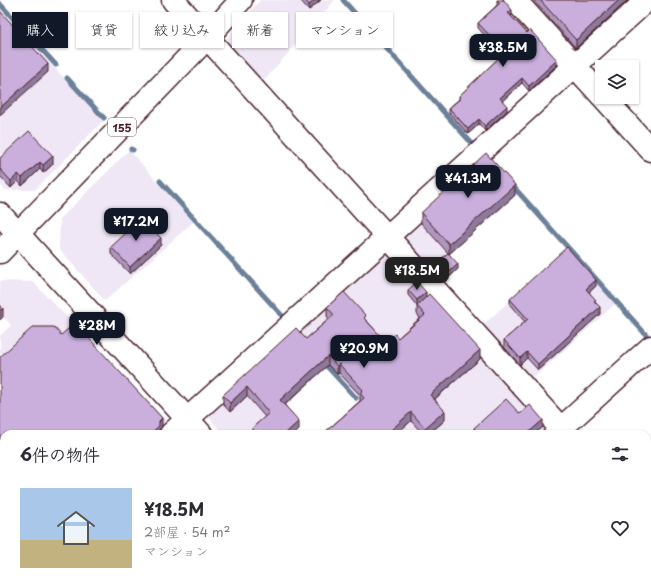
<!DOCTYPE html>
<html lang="ja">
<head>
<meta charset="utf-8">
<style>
	:root { --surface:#fff; --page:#f7f7f7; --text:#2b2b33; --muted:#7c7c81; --accent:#111827 }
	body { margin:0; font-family:"Playpen Sans","Klee One",sans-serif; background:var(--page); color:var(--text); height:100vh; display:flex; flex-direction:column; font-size:15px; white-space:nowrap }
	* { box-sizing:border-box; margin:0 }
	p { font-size:13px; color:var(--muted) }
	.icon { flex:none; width:22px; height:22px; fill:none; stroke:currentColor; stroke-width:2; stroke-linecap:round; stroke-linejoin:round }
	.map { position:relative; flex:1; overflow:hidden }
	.sheet { position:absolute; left:0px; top:430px; width:651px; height:156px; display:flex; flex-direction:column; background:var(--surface); border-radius:12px 12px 0 0; box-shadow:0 1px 3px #0004 }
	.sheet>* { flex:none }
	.top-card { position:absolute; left:12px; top:12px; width:400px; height:36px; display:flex; gap:8px }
	.controls { position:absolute; left:595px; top:60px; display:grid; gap:8px }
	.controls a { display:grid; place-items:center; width:44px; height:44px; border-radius:0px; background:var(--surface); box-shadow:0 1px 3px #0004; font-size:20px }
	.price { position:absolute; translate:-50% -34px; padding:0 9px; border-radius:8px; background:var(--accent); color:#fff; font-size:13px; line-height:26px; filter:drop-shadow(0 1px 2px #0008) }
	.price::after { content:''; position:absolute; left:50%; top:24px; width:12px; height:9px; margin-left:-6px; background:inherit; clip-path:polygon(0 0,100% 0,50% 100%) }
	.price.active { background:#222; color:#fff }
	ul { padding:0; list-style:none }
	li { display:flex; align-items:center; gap:12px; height:100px; padding:0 20px }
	li span { display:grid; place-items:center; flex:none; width:112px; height:80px; border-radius:0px; color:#555 }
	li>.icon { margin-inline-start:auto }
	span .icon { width:48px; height:48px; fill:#fffc; stroke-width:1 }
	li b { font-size:17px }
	h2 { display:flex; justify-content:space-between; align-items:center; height:48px; padding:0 20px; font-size:17px }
	.chip { padding:0 14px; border-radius:0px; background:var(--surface); box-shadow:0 1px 3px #0004; font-size:14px; line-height:36px }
	.chip.active { background:var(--accent); color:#fff }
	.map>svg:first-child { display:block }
</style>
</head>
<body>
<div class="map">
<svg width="651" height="586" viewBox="0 0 651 586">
	<rect width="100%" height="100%" fill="#fff"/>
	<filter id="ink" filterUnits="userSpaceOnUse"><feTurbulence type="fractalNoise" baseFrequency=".025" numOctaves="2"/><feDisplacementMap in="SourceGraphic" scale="8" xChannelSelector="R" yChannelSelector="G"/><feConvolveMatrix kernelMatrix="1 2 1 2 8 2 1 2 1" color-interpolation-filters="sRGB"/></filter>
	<g filter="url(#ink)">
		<path fill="#efe7f5" d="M260,0h75l-76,86 -38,-41z
			M0,8l103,113 -68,69h-30l-5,-6z
			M129,150l64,72 -88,79 -46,-52 1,-30z
			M485,158l33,36 -91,80 -32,-36z
			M383,250l8,1 160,175 -4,8h-218l31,-28 -34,-37 -72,65h-30l-17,-18 1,-7z
			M567,250l49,53 -88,80 -50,-54z
			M0,281l33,1 135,140 -6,12h-130l-32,-36v-62l11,-11 -11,-12z
			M0,403l4,31v141l-4,3z"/>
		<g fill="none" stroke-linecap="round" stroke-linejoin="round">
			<path stroke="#6c8099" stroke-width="5" d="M343,0l133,148
				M0,4l56,61
				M67,78l37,40
				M131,149l2,1
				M160,181l126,139
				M511,184l138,154
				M323,362l33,36
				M163,582l4,4
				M609,582l4,4"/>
			<defs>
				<path id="minor" d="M173,0l393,434
					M515,0l87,96
					M603,97l48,53
					M0,214l201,220
					M171,434l476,-434
					M555,434l96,-87
					M647,524l4,4
					M337,582l4,4
					M523,582l4,4
					M3,586l4,-4
					M387,586l4,-4"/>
				<path id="highway" d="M0,252l207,-214 34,-38"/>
			</defs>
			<use href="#minor" stroke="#4a1f2b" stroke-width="25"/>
			<use href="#highway" stroke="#4a1f2b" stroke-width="25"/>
			<use href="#minor" stroke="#fff" stroke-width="22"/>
			<use href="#highway" stroke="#fff" stroke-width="22"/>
		</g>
		<path fill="#ae96be" stroke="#4a1f2b" d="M300,0h21l-12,10z
			M497,0l15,15 -1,1 46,49 -28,26 -7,-8 -20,18 5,10 -22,20 -6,-7 -11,10 -19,-21v-5l10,-9v-3l43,-41 -24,-27v-5l19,-18z
			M533,0h95l-52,48z
			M0,158l53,6 -10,9 -3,-4 -18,17 -4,-5 -7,7 -11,-12z
			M515,195l-66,59 9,15 -13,12 -11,-11v-5l14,-12 -27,-30v-10z
			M161,245l-31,29 -19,-20v-7z
			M596,286l-7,6 7,11 4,11 -62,56 -11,-12 -7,7 -16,-18v-7l21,-18 -15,-17v-6z
			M408,290l18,2 -9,14 -9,-11z
			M417,306l63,53 -45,40 10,21 -16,14h-6l-12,-13 -15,13h-73l37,-33v-6l-21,-22 -2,1 -9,-9 -43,40 14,25 -4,4h-43v-6l13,-11 -18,-21 -17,16 -7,-8v-9l83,-56 23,-20 -2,-3v-9l39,13 20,22 12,-4 22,-20 -3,-4z
			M520,414l23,13 -9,7h-60v-6z
			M36,582h48l-4,4h-40z"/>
		<path fill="#8d7a9b" stroke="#4a1f2b" d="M315,0h6l-12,10v-5z
			M619,0h9l-52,48v-8z
			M512,10v5l-4,3v-5z
			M557,60v5l-28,26v-5z
			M48,64v8l-48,43v-7z
			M522,78v5l-22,20v-5z
			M507,106v5l-22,20v-5z
			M479,119v5l-11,10v-5z
			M53,156v8l-10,9v-8z
			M40,162v7l-18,17v-8z
			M18,174v7l-7,7v-7z
			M515,185v10l-66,59v-10z
			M161,238v7l-31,29v-7z
			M458,264v5l-13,12v-5z
			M596,280v6l-10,9v-6z
			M426,292v6l-9,8v-6z
			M600,307v7l-62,56v-6z
			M3,308v9l-3,3v-9z
			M480,350v9l-50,44v-8z
			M527,352v6l-7,7v-7z
			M328,356v9l-48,44v-9z
			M339,364v9l-2,1v-8z
			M247,387v9l-17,16v-9z
			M445,411v9l-16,14h-4v-6z
			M411,412v9l-15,13h-7v-2z
			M162,418v8l-3,4v4h-9z
			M543,420v7l-9,7h-7z
			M299,421v9l-4,4h-10z
			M4,525v8l-4,4v-9z
			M75,582h9l-4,4h-9z
			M277,582h7l-4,4h-7z"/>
		<path fill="#caafdd" stroke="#4a1f2b" d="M305,0h10l-6,5z
			M497,0h7l2,3 6,7 -4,3 19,20 3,-3 27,30 -28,26 -7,-8 -22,20 7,8 -22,20 -6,-7 -11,10 -19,-21 12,-10 -2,-2 46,-44 -27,-29 22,-20z
			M540,0h79l-43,40z
			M0,11l48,53 -48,44z
			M29,131l24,25 -10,9 -3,-3 -18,16 -4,-4 -7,7 -11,-12v-11z
			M486,153l29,32 -66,59 -28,-31z
			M142,218l19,20 -31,29 -19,-20z
			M567,247l29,33 -10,9 10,11 -2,1 6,6 -62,57 -11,-12 -7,6 -16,-18 24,-21 -18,-20z
			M448,253l10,11 -13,12 -11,-11z
			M417,282l9,10 -9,8 -9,-10z
			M344,292l22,24 -2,2 22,24 9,-8 3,4 27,-23 -8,-9 12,-12 51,56 -50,45 15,16 -20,17 -14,-16 -22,20 2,2h-68l41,-36 -4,-5 3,-3 -24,-26 -2,2 -9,-10 -48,44 19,21 -14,13h-28l-5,-6 17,-15 -22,-26 -17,16 -7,-8 73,-67 10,11 28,-24 -7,-8z
			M0,305l3,3 -3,3z
			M75,323l87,95 -3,3v5l-9,8h-146v91l-4,3v-171l33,-30h21l7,8z
			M506,399l14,15 10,-9 13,15 -16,14h-48l-5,-6z
			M44,582h31l-4,4h-23z
			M234,582h43l-4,4h-42l-1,-1z"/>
	</g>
	<g text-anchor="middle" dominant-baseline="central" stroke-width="3.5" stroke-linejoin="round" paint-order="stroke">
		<rect fill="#fff" stroke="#80626b" stroke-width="1" x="108" y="118" width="28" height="18" rx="3"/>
		<g font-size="11" font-weight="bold" fill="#4a1f2b">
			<text x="122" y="127">155</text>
		</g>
	</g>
</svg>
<div class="controls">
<a><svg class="icon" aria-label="layers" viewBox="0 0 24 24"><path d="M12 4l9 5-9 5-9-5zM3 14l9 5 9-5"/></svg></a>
</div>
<b class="price" style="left:503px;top:68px">¥38.5M</b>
<b class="price" style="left:468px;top:199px">¥41.3M</b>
<b class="price" style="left:136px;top:242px">¥17.2M</b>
<b class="price active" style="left:417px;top:291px">¥18.5M</b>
<b class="price" style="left:97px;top:346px">¥28M</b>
<b class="price" style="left:364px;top:369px">¥20.9M</b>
<div class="top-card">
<a class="chip active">購入</a>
<a class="chip">賃貸</a>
<a class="chip">絞り込み</a>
<a class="chip">新着</a>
<a class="chip">マンション</a>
</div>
<section class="sheet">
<h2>6件の物件<svg class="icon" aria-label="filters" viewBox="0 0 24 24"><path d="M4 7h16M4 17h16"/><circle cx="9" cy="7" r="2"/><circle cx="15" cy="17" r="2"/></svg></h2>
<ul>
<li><span style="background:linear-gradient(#a9c7e8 65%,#c2b280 0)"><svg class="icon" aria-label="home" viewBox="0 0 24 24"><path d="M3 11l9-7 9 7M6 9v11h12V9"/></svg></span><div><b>¥18.5M</b><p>2部屋 · 54 m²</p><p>マンション</p></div><svg class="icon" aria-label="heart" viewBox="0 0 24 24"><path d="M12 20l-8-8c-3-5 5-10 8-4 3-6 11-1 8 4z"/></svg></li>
</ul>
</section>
</div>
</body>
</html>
